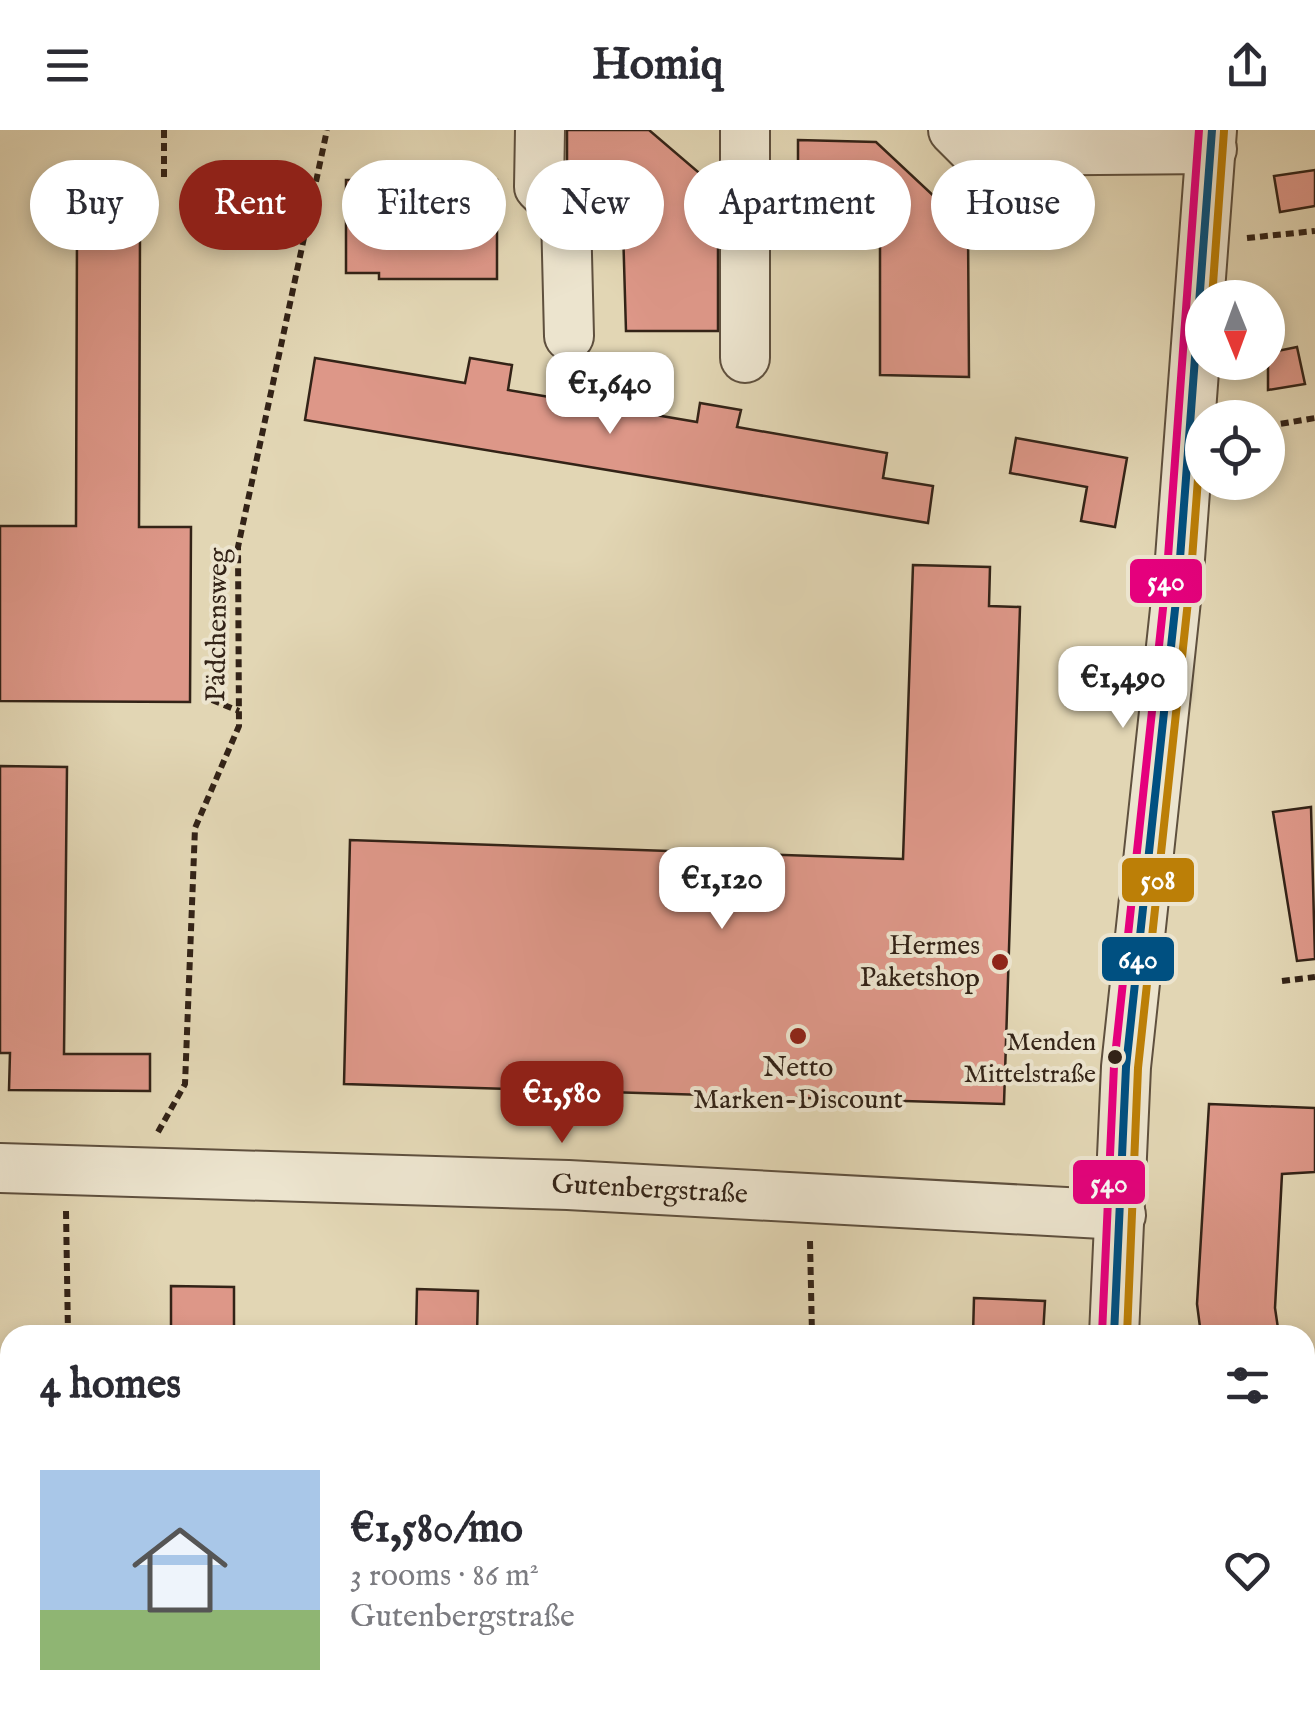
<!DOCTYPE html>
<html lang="en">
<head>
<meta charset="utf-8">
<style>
	:root { --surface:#fff; --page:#f7f7f7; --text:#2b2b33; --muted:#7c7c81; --line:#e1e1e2; --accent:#8f2418 }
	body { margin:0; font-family:"IM FELL English",serif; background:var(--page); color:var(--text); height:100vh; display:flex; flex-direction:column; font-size:38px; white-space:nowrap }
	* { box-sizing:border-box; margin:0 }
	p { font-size:32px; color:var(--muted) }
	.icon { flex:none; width:55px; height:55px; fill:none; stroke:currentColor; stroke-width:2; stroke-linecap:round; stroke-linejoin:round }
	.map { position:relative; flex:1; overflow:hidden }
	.side { position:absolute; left:0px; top:1195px; width:1315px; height:392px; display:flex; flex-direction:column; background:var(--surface); border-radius:30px 30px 0 0; box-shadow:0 5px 15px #0003 }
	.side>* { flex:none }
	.guide { position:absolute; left:30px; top:30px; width:1255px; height:90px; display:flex; gap:20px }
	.needle { width:65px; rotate:179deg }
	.buttons { position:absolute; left:1185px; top:150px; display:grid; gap:20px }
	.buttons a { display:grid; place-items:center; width:100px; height:100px; border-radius:50%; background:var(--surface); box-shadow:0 5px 15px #0003; font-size:50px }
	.price { position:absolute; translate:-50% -85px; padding:0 22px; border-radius:20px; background:#fff; color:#222; font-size:32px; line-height:65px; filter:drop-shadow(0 2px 5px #0008) }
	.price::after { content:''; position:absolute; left:50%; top:60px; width:30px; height:22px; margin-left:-15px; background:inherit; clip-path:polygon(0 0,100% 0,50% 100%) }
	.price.on { background:var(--accent); color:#fff }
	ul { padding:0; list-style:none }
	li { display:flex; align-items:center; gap:30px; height:250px; padding:0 40px }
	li+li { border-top:2px solid var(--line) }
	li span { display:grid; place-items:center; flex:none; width:280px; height:200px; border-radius:0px; color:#555 }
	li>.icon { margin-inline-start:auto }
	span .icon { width:120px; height:120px; fill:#fffc; stroke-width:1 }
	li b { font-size:42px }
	h2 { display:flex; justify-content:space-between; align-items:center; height:120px; padding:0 40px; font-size:42px }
	.pill { padding:0 35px; border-radius:45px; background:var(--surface); box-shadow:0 5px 15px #0003; font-size:35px; line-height:90px }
	.pill.on { background:var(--accent); color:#fff }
	header { display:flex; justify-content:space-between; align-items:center; height:130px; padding:0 40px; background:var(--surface); font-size:45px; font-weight:700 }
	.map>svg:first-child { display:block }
</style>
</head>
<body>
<header><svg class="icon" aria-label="menu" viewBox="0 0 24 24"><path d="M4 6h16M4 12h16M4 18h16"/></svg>Homiq<svg class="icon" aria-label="share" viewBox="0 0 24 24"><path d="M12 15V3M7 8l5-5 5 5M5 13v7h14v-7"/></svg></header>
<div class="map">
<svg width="1315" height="1587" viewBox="0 0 1315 1587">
	<rect width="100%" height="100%" fill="#e2d6b4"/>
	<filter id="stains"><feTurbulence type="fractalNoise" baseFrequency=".002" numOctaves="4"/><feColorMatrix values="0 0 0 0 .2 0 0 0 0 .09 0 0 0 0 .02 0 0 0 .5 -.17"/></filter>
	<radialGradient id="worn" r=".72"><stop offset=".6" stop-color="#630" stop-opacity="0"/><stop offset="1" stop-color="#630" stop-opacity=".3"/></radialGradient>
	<path fill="#dd9788" stroke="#332317" stroke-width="2.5" d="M567,0h82l69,59v142h-92l-4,-137h-37l-18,-18z
		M798,10l78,2 92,86 1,149 -89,-2v-137l-82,1z
		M1315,40v36l-35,6 -6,-36z
		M346,50h151v99h-118v-6h-33z
		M77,102h63l-1,295h52l-1,175 -190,-1v-175h76z
		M1297,217l8,37 -37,6v-37z
		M315,228l150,25 5,-25 42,7 -4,25 189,32 3,-19 41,7 -4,17 150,26 -4,25 50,8 -5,37 -623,-103z
		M1016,308l111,20 -12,69 -34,-6 6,-34 -77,-14z
		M913,435l77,2 -1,39 31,1 -16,497 -660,-20 6,-244 553,19z
		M0,636l67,1 -3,287h86v37l-141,-1 1,-37h-10z
		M1311,677l4,152 -18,2 -24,-149z
		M1209,974l106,4v64l-33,2 -7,134 4,27h-78l-4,-31z
		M171,1156l63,1v48h-63z
		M417,1159l61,2 -1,44h-61z
		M974,1168l71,3 -2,34h-70z"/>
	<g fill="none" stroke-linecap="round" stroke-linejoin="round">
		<defs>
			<g id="minor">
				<path d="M540,0l-1,57 27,27 3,122"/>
				<path d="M953,0l21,21 238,-2"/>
				<path d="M745,228v-228"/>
				<path id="s1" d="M0,1038l568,17 553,30"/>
				<path d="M1114,1205l12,-268 53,-495 33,-442"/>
				<path d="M1305,1416l10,-1"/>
				<path d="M805,1578v9"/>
				<path d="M1098,1587v-9"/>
			</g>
		</defs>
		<use href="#minor" stroke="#5f503e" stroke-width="52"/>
		<path stroke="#332317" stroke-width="6" stroke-dasharray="8 5" stroke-linecap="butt" d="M164,0v52
			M1247,108l68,-7
			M1268,296l47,-8
			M212,570l27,11
			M1282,851l33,-4
			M158,1002l27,-48 10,-256 44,-102 -1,-179 89,-417
			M66,1081l2,124
			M810,1111l2,94
			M0,1380l10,-1
			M384,1578v9"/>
		<use href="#minor" stroke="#ece4ce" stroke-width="48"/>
		<defs>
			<path id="bus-1" d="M1114,1205l12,-268 53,-495 33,-442"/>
			<path id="bus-2" d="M1212,168l12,-167
				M1127,1205l11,-267 53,-495 11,-148"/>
			<path id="bus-3" d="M1102,1204l12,-268 53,-495 32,-441"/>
		</defs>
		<use href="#bus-1" stroke="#ece4ce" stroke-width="15"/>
		<use href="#bus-2" stroke="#ece4ce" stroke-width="15"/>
		<use href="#bus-3" stroke="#ece4ce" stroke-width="15"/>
		<use href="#bus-1" stroke="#005081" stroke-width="8"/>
		<use href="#bus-2" stroke="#bc7f07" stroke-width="8"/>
		<use href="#bus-3" stroke="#e5007d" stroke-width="8"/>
	</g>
	<g fill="#8f2418" stroke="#ece4ce" stroke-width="4">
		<circle cx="1000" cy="832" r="10"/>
		<circle cx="798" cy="906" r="10"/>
	</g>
	<circle fill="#332317" stroke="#ece4ce" stroke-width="4" cx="1115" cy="927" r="9"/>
	<g text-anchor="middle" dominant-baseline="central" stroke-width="8" stroke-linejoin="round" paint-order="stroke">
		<g font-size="26" fill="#332317" stroke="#ece4ce" text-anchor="end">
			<text x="1096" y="912">Menden<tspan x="1096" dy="32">Mittelstraße</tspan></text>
		</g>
		<g font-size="28" fill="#332317" stroke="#ece4ce">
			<text transform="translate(218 495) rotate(-89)">Pädchensweg</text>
			<text stroke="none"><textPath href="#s1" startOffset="650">Gutenbergstraße</textPath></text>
		</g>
		<g font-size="28" fill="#332317" stroke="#ece4ce" text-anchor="end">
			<text x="980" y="816">Hermes<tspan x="980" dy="32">Paketshop</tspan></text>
			<text x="798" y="938" text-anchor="middle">Netto<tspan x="798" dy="32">Marken-Discount</tspan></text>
		</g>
	</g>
	<g stroke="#ece4ce" stroke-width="4">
		<rect x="1128" y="427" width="76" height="48" rx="10" fill="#e5007d"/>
		<rect x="1120" y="726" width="76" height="48" rx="10" fill="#bc7f07"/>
		<rect x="1100" y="805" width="76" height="48" rx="10" fill="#005081"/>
		<rect x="1071" y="1028" width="76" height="48" rx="10" fill="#e5007d"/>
	</g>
	<g font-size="28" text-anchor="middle" font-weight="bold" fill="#fff">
		<text x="1166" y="460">540</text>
		<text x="1158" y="759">508</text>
		<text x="1138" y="838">640</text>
		<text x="1109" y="1062">540</text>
	</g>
	<rect width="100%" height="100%" filter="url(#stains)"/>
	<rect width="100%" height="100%" fill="url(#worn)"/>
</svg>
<div class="buttons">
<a><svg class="needle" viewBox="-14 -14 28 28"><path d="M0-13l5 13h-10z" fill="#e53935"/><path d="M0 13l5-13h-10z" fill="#7c7c81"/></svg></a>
<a><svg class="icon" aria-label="locate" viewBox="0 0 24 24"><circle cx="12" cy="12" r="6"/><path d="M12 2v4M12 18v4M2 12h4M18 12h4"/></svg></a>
</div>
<b class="price" style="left:610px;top:307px">€1,640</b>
<b class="price" style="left:1123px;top:601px">€1,490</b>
<b class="price" style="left:722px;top:802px">€1,120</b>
<b class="price on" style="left:562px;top:1016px">€1,580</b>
<div class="guide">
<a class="pill">Buy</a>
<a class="pill on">Rent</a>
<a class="pill">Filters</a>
<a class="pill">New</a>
<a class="pill">Apartment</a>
<a class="pill">House</a>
</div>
<section class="side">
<h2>4 homes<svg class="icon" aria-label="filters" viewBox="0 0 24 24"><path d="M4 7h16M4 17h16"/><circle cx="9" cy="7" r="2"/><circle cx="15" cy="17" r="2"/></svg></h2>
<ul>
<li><span style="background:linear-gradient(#a9c7e8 70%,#8fb573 0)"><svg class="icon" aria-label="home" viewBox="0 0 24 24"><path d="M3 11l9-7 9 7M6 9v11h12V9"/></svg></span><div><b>€1,580/mo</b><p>3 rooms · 86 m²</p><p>Gutenbergstraße</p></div><svg class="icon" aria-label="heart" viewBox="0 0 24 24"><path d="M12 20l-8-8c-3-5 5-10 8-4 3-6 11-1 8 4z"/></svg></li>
</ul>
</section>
</div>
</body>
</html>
